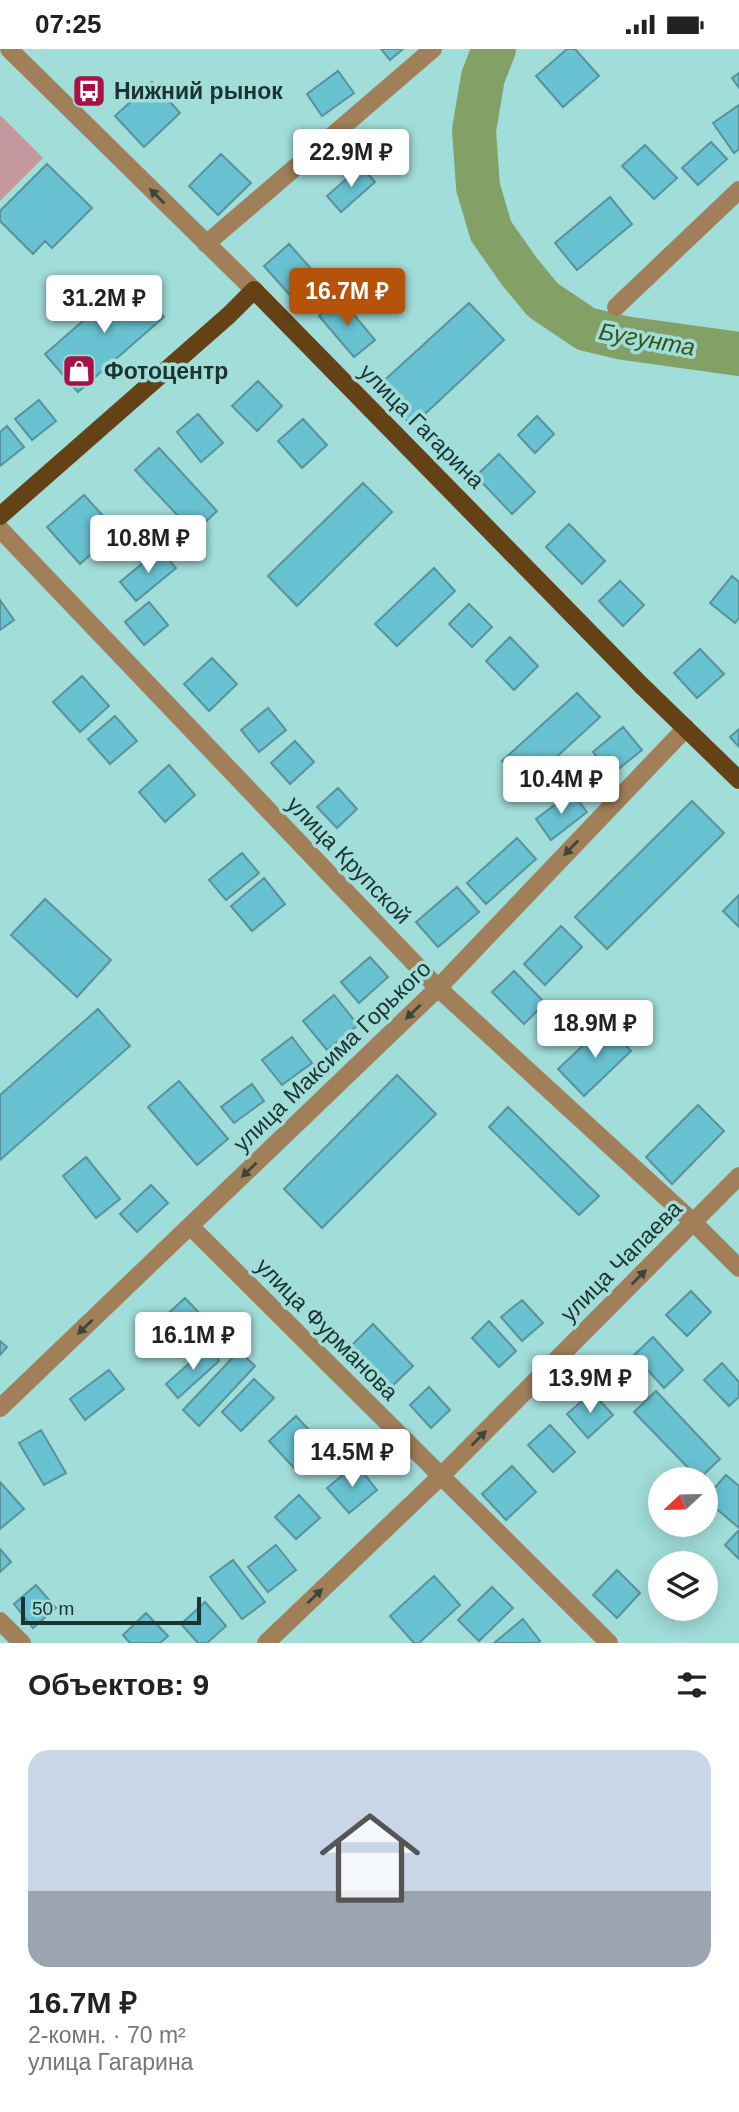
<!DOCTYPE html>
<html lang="ru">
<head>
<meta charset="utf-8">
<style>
	:root { --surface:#fff; --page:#f6f6f6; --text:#222; --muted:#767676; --accent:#b45309 }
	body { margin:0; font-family:Arial,sans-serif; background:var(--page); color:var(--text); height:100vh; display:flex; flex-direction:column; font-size:26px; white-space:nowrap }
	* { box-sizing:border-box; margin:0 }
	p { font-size:23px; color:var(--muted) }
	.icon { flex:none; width:38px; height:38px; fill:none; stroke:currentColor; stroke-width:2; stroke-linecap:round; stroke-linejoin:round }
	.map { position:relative; height:1594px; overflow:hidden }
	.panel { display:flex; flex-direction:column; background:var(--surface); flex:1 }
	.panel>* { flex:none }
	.needle { width:46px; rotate:248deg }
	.controls { position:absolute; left:648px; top:1418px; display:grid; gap:14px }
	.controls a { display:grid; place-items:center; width:70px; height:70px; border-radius:50%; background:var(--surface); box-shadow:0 4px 18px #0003; font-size:35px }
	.scale { position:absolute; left:21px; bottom:18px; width:180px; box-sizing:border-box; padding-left:7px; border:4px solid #1b3331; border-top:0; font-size:19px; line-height:24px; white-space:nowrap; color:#1b3331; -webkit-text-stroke:5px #a1ddd9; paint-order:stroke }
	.price { position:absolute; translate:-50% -60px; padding:0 16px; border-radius:7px; background:#fff; color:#222; font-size:23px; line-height:46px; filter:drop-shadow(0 2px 4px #0008) }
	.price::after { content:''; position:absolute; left:50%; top:42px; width:21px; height:16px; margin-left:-10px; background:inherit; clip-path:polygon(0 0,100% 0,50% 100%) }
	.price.on { background:var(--accent); color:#fff }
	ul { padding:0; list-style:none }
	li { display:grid; align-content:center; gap:14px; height:371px; padding:0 28px }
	li span { display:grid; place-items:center; height:217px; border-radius:21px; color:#555 }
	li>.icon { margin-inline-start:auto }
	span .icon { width:126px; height:126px; fill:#fffc; stroke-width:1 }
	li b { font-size:30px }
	h2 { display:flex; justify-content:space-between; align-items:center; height:84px; padding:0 28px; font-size:30px }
	.status { display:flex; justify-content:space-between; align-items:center; height:49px; padding:0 35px; background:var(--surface); direction:ltr }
	.status svg { height:19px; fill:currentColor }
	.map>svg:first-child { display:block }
</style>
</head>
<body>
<div class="status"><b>07:25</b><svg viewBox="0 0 49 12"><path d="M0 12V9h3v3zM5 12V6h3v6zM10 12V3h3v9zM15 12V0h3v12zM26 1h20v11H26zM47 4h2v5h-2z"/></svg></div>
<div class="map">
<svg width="739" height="1594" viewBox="0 0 739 1594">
	<rect width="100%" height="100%" fill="#a1ddd9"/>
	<path fill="#c4989d" d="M1,67l42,42 -43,43v-84z"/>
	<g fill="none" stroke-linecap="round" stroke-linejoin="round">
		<path stroke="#83a066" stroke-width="44" d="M494,0l-11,28 -9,53 4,57 13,44 28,40 24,29 43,29 38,9 115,16"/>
	</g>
	<path fill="#69c2d2" stroke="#59929c" stroke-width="2" d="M381,0h22l-13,11z
		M567,0h8l24,27 -36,31 -27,-31z
		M338,22l16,22 -32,23 -15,-22z
		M739,24v15l-7,-10z
		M152,33l28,31 -36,34 -29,-31z
		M739,56v44l-5,4 -21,-30z
		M711,93l16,17 -29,26 -16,-17z
		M645,96l32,33 -23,21 -32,-33z
		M221,105l30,29 -33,32 -29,-29z
		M47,115l45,44 -40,40 -7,-7 -12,13 -33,-33v-10z
		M361,117l14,16 -34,30 -14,-16z
		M610,148l22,27 -55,46 -22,-27z
		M289,195l32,36 -25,22 -32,-36z
		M131,230l33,38 -86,75 -33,-38z
		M340,249l35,42 -21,17 -35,-41z
		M469,254l35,37 -92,86 -36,-38z
		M258,332l24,25 -25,25 -25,-25z
		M39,351l17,21 -24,19 -17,-21z
		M198,365l25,29 -22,19 -24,-30z
		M537,367l17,18 -19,19 -17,-18z
		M303,370l24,26 -25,23 -24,-27z
		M7,377l17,21 -24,19v-34z
		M159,399l58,63 -23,22 -59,-63z
		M499,405l36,38 -23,22 -36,-38z
		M363,434l29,29 -95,94 -29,-30z
		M84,446l33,36 -37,33 -33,-37z
		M569,475l36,37 -23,23 -36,-37z
		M160,500l16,19 -40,33 -16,-19z
		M434,519l21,23 -58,55 -22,-22z
		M732,527l7,6v36l-4,5 -25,-20z
		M620,532l24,24 -21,21 -24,-25z
		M0,551l14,20 -14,10z
		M149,553l19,23 -24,20 -19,-23z
		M469,555l23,23 -20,20 -23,-23z
		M510,588l28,29 -24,24 -28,-29z
		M700,600l24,25 -27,24 -23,-25z
		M212,609l25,26 -28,27 -25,-27z
		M82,627l27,30 -29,26 -27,-30z
		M577,644l23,24 -75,69 -23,-25z
		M268,659l18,22 -27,22 -18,-22z
		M115,667l22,25 -27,23 -22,-25z
		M623,678l19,23 -31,25 -18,-23z
		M739,680v18l-9,-10z
		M295,692l19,21 -24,22 -19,-21z
		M169,716l26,30 -30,27 -26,-30z
		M338,739l19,21 -20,19 -20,-21z
		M572,743l15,20 -36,28 -15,-21z
		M692,752l32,32 -117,116 -32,-32z
		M517,789l19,21 -50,45 -19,-21z
		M242,804l17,20 -33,27 -17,-20z
		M264,829l21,26 -33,27 -21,-25z
		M457,838l22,25 -41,35 -22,-25z
		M739,846v32l-16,-16z
		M45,850l66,61 -34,37 -66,-62z
		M561,877l21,21 -37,38 -21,-21z
		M370,908l18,20 -29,26 -18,-21z
		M514,922l31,32 -21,21 -32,-32z
		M334,946l24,30 -31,25 -24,-29z
		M98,960l32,37 -130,114v-65z
		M606,975l25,27 -47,45 -26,-27z
		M292,988l20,26 -30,22 -20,-25z
		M397,1026l39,39 -114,114 -38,-39z
		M179,1032l49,58 -31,26 -49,-58z
		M252,1035l12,17 -30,22 -13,-16z
		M698,1056l26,26 -52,53 -26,-27z
		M508,1058l91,89 -20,19 -90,-88z
		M86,1108l34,42 -24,19 -33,-42z
		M151,1136l17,18 -31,29 -17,-18z
		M691,1242l20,21 -24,24 -21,-21z
		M185,1249l18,19 -37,34 -18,-19z
		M522,1251l21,23 -21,18 -21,-24z
		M489,1272l27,30 -17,16 -27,-29z
		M373,1275l40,42 -27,26 -40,-41z
		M653,1288l30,33 -19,18 -30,-33z
		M0,1292l7,6 -7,8z
		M211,1295l8,17 -41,37 -12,-14z
		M239,1302l16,15 -56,60 -16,-16z
		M722,1314l17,19v15l-10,9 -25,-26z
		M109,1321l15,19 -39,31 -15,-21z
		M254,1330l20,19 -33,33 -19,-19z
		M429,1338l21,23 -19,18 -21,-23z
		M656,1342l64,68 -21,20 -65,-67z
		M592,1343l21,23 -25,23 -21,-24z
		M296,1367l27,29 -27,25 -27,-29z
		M550,1376l25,27 -22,20 -25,-27z
		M41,1381l25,43 -22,12 -25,-42z
		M356,1415l21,26 -28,23 -22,-25z
		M512,1417l24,26 -30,28 -24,-26z
		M726,1426l13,11v42l-34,-29z
		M0,1433l24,27 -24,20z
		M299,1446l21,23 -24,21 -21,-22z
		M738,1482l1,2v26l-14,-14z
		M276,1496l20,25 -28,22 -20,-25z
		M0,1500l11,13 -11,10z
		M233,1511l32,42 -23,17 -32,-42z
		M617,1521l23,23 -23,25 -24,-23z
		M434,1527l26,29 -41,38h-5l-24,-27z
		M36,1536l20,23 -23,20 -19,-24z
		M492,1538l21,21 -34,33 -21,-21z
		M205,1553l21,24 -19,17h-9l-17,-19z
		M146,1564l22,23 -8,7h-30l-7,-8z
		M523,1570l17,22 -2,2h-44z"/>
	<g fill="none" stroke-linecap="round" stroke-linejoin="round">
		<path stroke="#a07f59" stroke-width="18" d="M9,0l245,241
			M206,195l227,-195
			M616,258l123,-117
			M0,480l438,459 255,234 46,46
			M191,1178l418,416
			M0,1359l438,-420 248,-260
			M0,1572l22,22
			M266,1594l174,-166 299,-301"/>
		<path stroke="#644215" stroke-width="18" d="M0,467l229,-201 25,-25 387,395 98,95"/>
	</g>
	<defs><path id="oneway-solid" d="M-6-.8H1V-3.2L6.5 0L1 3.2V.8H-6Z" transform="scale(1.75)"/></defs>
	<g fill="#3c463b">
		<use href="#oneway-solid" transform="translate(157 147) rotate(-135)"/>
		<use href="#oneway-solid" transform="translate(571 799) rotate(134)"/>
		<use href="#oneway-solid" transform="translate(413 963) rotate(136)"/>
		<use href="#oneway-solid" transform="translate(249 1121) rotate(136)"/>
		<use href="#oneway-solid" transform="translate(639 1228) rotate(-45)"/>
		<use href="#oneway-solid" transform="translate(85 1278) rotate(136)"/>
		<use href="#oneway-solid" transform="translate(479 1389) rotate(-45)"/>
		<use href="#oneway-solid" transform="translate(315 1547) rotate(-44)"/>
	</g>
	<defs>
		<symbol id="bus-square" viewBox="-11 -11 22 22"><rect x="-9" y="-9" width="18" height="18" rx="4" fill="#a81144" stroke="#a1ddd9"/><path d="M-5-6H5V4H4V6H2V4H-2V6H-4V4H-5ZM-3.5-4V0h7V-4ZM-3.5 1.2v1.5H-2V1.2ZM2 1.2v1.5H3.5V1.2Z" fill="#fff"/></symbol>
		<symbol id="shop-square" viewBox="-11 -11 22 22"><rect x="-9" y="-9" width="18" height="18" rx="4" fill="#a81144" stroke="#a1ddd9"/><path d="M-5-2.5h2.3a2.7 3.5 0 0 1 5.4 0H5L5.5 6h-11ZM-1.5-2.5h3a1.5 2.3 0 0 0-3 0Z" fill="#fff"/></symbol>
	</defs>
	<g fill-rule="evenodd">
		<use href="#bus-square" x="70" y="23" width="38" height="38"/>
		<use href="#shop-square" x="60" y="303" width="38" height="38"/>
	</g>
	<g text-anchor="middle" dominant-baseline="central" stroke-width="7" stroke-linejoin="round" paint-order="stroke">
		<g font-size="23" font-weight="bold" fill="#1b3331" stroke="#a1ddd9" text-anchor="start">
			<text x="114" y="42">Нижний рынок</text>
			<text x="104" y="322">Фотоцентр</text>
		</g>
		<g font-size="23" fill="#1b3331" stroke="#a1ddd9">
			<text transform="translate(422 377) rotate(45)">улица Гагарина</text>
			<text transform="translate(349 811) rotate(46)">улица Крупской</text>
			<text transform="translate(332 1007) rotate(-44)">улица Максима Горького</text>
			<text transform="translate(621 1212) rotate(-45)">улица Чапаева</text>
			<text transform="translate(327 1280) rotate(45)">улица Фурманова</text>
		</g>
		<g font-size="24" font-style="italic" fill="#375213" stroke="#a1ddd9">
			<text transform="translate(647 290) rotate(10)">Бугунта</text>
		</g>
	</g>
</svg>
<div class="controls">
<a><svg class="needle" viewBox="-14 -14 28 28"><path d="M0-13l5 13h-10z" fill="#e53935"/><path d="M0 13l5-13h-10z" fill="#767676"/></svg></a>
<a><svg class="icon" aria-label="layers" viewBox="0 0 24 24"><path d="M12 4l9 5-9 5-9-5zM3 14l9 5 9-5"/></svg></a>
</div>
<div class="scale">50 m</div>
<b class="price" style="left:351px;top:140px">22.9M ₽</b>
<b class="price on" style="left:347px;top:279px">16.7M ₽</b>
<b class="price" style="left:104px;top:286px">31.2M ₽</b>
<b class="price" style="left:148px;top:526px">10.8M ₽</b>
<b class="price" style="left:561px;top:767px">10.4M ₽</b>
<b class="price" style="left:595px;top:1011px">18.9M ₽</b>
<b class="price" style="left:193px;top:1323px">16.1M ₽</b>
<b class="price" style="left:590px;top:1366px">13.9M ₽</b>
<b class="price" style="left:352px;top:1440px">14.5M ₽</b>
</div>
<section class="panel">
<h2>Объектов: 9<svg class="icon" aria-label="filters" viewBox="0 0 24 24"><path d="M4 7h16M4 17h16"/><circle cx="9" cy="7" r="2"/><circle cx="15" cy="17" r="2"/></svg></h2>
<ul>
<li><span style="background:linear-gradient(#c9d6e8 65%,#9aa5b1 0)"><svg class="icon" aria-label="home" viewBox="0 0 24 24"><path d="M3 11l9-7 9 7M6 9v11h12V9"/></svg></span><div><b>16.7M ₽</b><p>2-комн. · 70 m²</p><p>улица Гагарина</p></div></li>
</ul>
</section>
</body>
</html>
